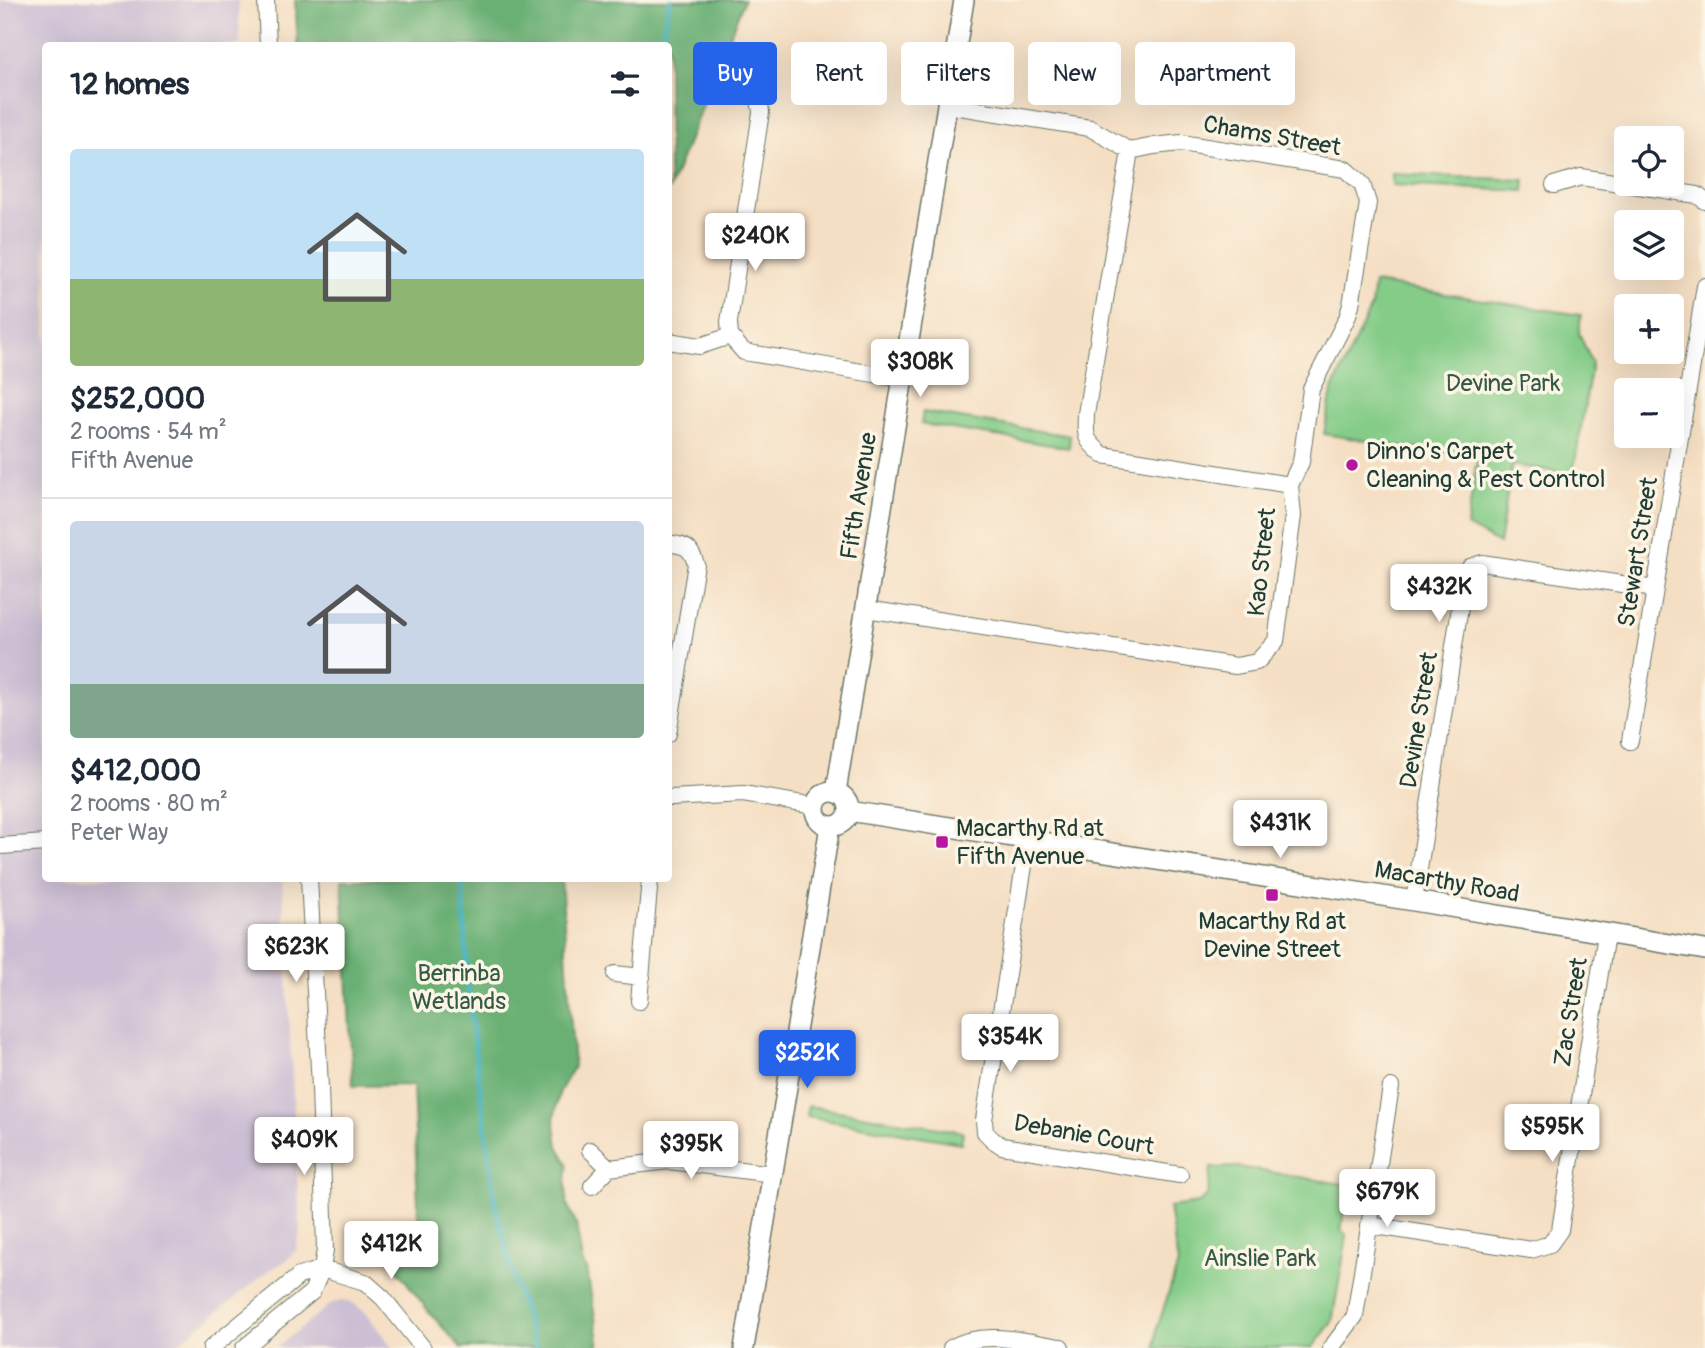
<!DOCTYPE html>
<html lang="en">
<head>
<meta charset="utf-8">
<style>
	:root { --surface:#fff; --page:#f2f2f3; --text:#1f2937; --muted:#747a83; --line:#e0e1e3; --accent:#2563eb }
	body { margin:0; font-family:Pangolin,sans-serif; background:var(--page); color:var(--text); height:100vh; display:flex; flex-direction:column; font-size:26px; white-space:nowrap }
	* { box-sizing:border-box; margin:0 }
	p { font-size:23px; color:var(--muted) }
	.icon { flex:none; width:38px; height:38px; fill:none; stroke:currentColor; stroke-width:2; stroke-linecap:round; stroke-linejoin:round }
	.map { position:relative; flex:1; overflow:hidden }
	.panel { position:absolute; left:42px; top:42px; width:630px; height:840px; display:flex; flex-direction:column; background:var(--surface); border-radius:7px; box-shadow:0 7px 28px #0002 }
	.panel>* { flex:none }
	.banner { position:absolute; left:693px; top:42px; width:665px; height:63px; display:flex; gap:14px }
	.fabs { position:absolute; left:1614px; top:126px; display:grid; gap:14px }
	.fabs a { display:grid; place-items:center; width:70px; height:70px; border-radius:7px; background:var(--surface); box-shadow:0 7px 28px #0002; font-size:35px }
	.price { position:absolute; translate:-50% -60px; padding:0 16px; border-radius:7px; background:#fff; color:#222; font-size:23px; line-height:46px; filter:drop-shadow(0 2px 4px #0008) }
	.price::after { content:''; position:absolute; left:50%; top:42px; width:21px; height:16px; margin-left:-10px; background:inherit; clip-path:polygon(0 0,100% 0,50% 100%) }
	.price.current { background:var(--accent); color:#fff }
	ul { padding:0; list-style:none }
	li { display:grid; align-content:center; gap:14px; height:371px; padding:0 28px }
	li+li { border-top:2px solid var(--line) }
	li span { display:grid; place-items:center; height:217px; border-radius:7px; color:#555 }
	li>.icon { margin-inline-start:auto }
	span .icon { width:126px; height:126px; fill:#fffc; stroke-width:1 }
	li b { font-size:30px }
	h2 { display:flex; justify-content:space-between; align-items:center; height:84px; padding:0 28px; font-size:30px }
	.pill { padding:0 24px; border-radius:7px; background:var(--surface); box-shadow:0 7px 28px #0002; font-size:24px; line-height:63px }
	.pill.current { background:var(--accent); color:#fff }
	.map>svg:first-child { display:block }
</style>
</head>
<body>
<div class="map">
<svg width="1705" height="1348" viewBox="0 0 1705 1348">
	<rect width="100%" height="100%" fill="#fcf5e5"/>
	<filter id="ink" filterUnits="userSpaceOnUse"><feTurbulence type="fractalNoise" baseFrequency=".0143" numOctaves="2"/><feDisplacementMap in="SourceGraphic" scale="14" xChannelSelector="R" yChannelSelector="G"/><feConvolveMatrix kernelMatrix="1 2 1 2 8 2 1 2 1" color-interpolation-filters="sRGB"/></filter>
	<filter id="wash" filterUnits="userSpaceOnUse"><feTurbulence type="fractalNoise" baseFrequency=".00686" numOctaves="4" result="noise"/><feDisplacementMap in="SourceGraphic" scale="28" xChannelSelector="R" yChannelSelector="G"/><feGaussianBlur stdDeviation="1.57" result="paint"/><feColorMatrix in="noise" values="0 0 0 0 0 0 0 0 0 0 0 0 0 0 0 0 0 1.4 0 .05"/><feComposite in="paint" operator="in"/></filter>
	<g filter="url(#wash)">
		<rect width="100%" height="100%" fill="#f5dfc4"/>
		<path fill="#ccbed4" d="M0,0h238l2,45 -194,1v832l236,1 18,353 -4,18 -9,10 -17,10 -98,78h-172z
			M343,1301l10,2 12,9 28,36h-117l56,-45z"/>
		<path fill="#84cc88" stroke="#52845e" stroke-width="2" d="M1392,174l133,6 -1,11 -132,-6z
			M1374,283l207,32 -2,18 13,30 -19,111 -61,-9 -13,79 -32,-18 10,-67 -153,-25 8,-43 39,-84z
			M923,412l147,24 -1,12 -148,-24z
			M808,1106l155,26 -2,11 -155,-26z
			M1238,1167l117,19 -3,20 -8,5 -3,19 6,6 -15,86 -20,26h-157l2,-19 21,-65 -9,-57 30,-4 9,-9 3,-26z"/>
		<path fill="#6bb074" stroke="#457654" stroke-width="2" d="M295,0h449l-75,190 -1,-144 -370,-1z
			M342,879h219l13,188 -14,24 -6,27 4,28 10,18 -2,18 1,22 9,20 6,37 5,10 12,69 -2,8h-136l-31,-35 -44,-58 34,-2 -7,-168 -60,1z"/>
		<g fill="none" stroke-linecap="round" stroke-linejoin="round">
			<path stroke="#47b4c2" stroke-width="4.5" d="M660,46l10,-46
				M462,878l7,124 26,201 22,87 19,58"/>
		</g>
	</g>
	<g filter="url(#ink)">
		<g fill="none" stroke-linecap="round" stroke-linejoin="round">
			<defs>
				<path id="minor" d="M266,0l2,46
					M743,72l15,21 3,19 -32,210 1,14 14,16 159,27
					M947,105l143,23 40,23 24,-5 27,-3 164,26 17,15 6,19 -17,102 -4,13 -36,71 -10,73 -11,23
					M1554,185l27,-8 116,18 8,6
					M668,341l32,5 30,-10
					M668,543c18,3 22,3 28,21l-28,170
					M866,609l370,57 21,-4 19,-21 17,-125 -3,-31 -187,-30c-18,-15 -18,-18 -17,-41l44,-263
					M1630,741l75,-455
					M671,798l72,-4 72,12
					M1028,840l-44,280 1,12 8,8 9,6 178,29
					M0,846l46,-3
					M1414,901l50,-319 6,-15 12,-4 173,26
					M615,974l27,3
					M639,1001l11,-123
					M590,1150l19,18 -17,18
					M609,1168l60,-7 104,13
					M1369,1225l162,25 19,-6 10,-14 46,-296
					M322,1269l43,13 18,16 40,50
					M211,1348l88,-72 23,-7
					M244,1348l68,-56 10,-23 3,-19 -5,-163 -11,-209
					M951,1348c32,-19 75,-6 110,-1
					M1331,1348l24,-32 36,-229"/>
				<path id="tertiary" d="M836,792l128,-792
					M815 809a17 17 0 1 1 34 0a17 17 0 1 1-34 0Z
					M849,811l565,90 291,49
					M744,1348l86,-522"/>
			</defs>
			<use href="#minor" stroke="#6a7666" stroke-width="18"/>
			<use href="#tertiary" stroke="#6a7666" stroke-width="22"/>
			<use href="#minor" stroke="#fff" stroke-width="16"/>
			<use href="#tertiary" stroke="#fff" stroke-width="19"/>
		</g>
	</g>
	<g fill="#b5179e" stroke="#fcf5e5" stroke-width="2.5">
		<circle cx="1352" cy="465" r="7"/>
		<rect x="935" y="835" width="14" height="14" rx="3.5"/>
		<rect x="1265" y="888" width="14" height="14" rx="3.5"/>
	</g>
	<g text-anchor="middle" dominant-baseline="central" stroke-width="7" stroke-linejoin="round" paint-order="stroke">
		<g font-size="24" fill="#1f3d34" stroke="#fcf5e5">
			<text transform="translate(1272 136) rotate(10)">Chams Street</text>
			<text transform="translate(859 496) rotate(-81)">Fifth Avenue</text>
			<text transform="translate(1638 552) rotate(-81)">Stewart Street</text>
			<text transform="translate(1262 562) rotate(-84)">Kao Street</text>
			<text transform="translate(1419 720) rotate(-81)">Devine Street</text>
			<text transform="translate(1447 882) rotate(10)">Macarthy Road</text>
			<text transform="translate(1571 1012) rotate(-81)">Zac Street</text>
			<text transform="translate(1084 1135) rotate(10)">Debanie Court</text>
		</g>
		<g font-size="24" fill="#335a45" stroke="#fcf5e5">
			<text x="1503" y="383">Devine Park</text>
			<text x="459" y="973">Berrinba<tspan x="459" dy="28">Wetlands</tspan></text>
			<text x="1260" y="1258">Ainslie Park</text>
		</g>
		<g font-size="24" fill="#1f3d34" stroke="#fcf5e5" text-anchor="start">
			<text x="1366" y="451">Dinno's Carpet<tspan x="1366" dy="28">Cleaning &amp; Pest Control</tspan></text>
			<text x="956" y="828">Macarthy Rd at<tspan x="956" dy="28">Fifth Avenue</tspan></text>
			<text x="1272" y="921" text-anchor="middle">Macarthy Rd at<tspan x="1272" dy="28">Devine Street</tspan></text>
		</g>
	</g>
</svg>
<div class="fabs">
<a><svg class="icon" aria-label="locate" viewBox="0 0 24 24"><circle cx="12" cy="12" r="6"/><path d="M12 2v4M12 18v4M2 12h4M18 12h4"/></svg></a>
<a><svg class="icon" aria-label="layers" viewBox="0 0 24 24"><path d="M12 4l9 5-9 5-9-5zM3 14l9 5 9-5"/></svg></a>
<a>+</a>
<a>−</a>
</div>
<b class="price" style="left:755px;top:273px">$240K</b>
<b class="price" style="left:920px;top:399px">$308K</b>
<b class="price" style="left:1439px;top:624px">$432K</b>
<b class="price" style="left:1280px;top:860px">$431K</b>
<b class="price" style="left:296px;top:984px">$623K</b>
<b class="price" style="left:1010px;top:1074px">$354K</b>
<b class="price current" style="left:807px;top:1090px">$252K</b>
<b class="price" style="left:1552px;top:1164px">$595K</b>
<b class="price" style="left:304px;top:1177px">$409K</b>
<b class="price" style="left:691px;top:1181px">$395K</b>
<b class="price" style="left:1387px;top:1229px">$679K</b>
<b class="price" style="left:391px;top:1281px">$412K</b>
<div class="banner">
<a class="pill current">Buy</a>
<a class="pill">Rent</a>
<a class="pill">Filters</a>
<a class="pill">New</a>
<a class="pill">Apartment</a>
</div>
<section class="panel">
<h2>12 homes<svg class="icon" aria-label="filters" viewBox="0 0 24 24"><path d="M4 7h16M4 17h16"/><circle cx="9" cy="7" r="2"/><circle cx="15" cy="17" r="2"/></svg></h2>
<ul>
<li><span style="background:linear-gradient(#bfe0f5 60%,#8fb573 0)"><svg class="icon" aria-label="home" viewBox="0 0 24 24"><path d="M3 11l9-7 9 7M6 9v11h12V9"/></svg></span><div><b>$252,000</b><p>2 rooms · 54 m²</p><p>Fifth Avenue</p></div></li>
<li><span style="background:linear-gradient(#c9d6e8 75%,#7fa58c 0)"><svg class="icon" aria-label="home" viewBox="0 0 24 24"><path d="M3 11l9-7 9 7M6 9v11h12V9"/></svg></span><div><b>$412,000</b><p>2 rooms · 80 m²</p><p>Peter Way</p></div></li>
</ul>
</section>
</div>
</body>
</html>
